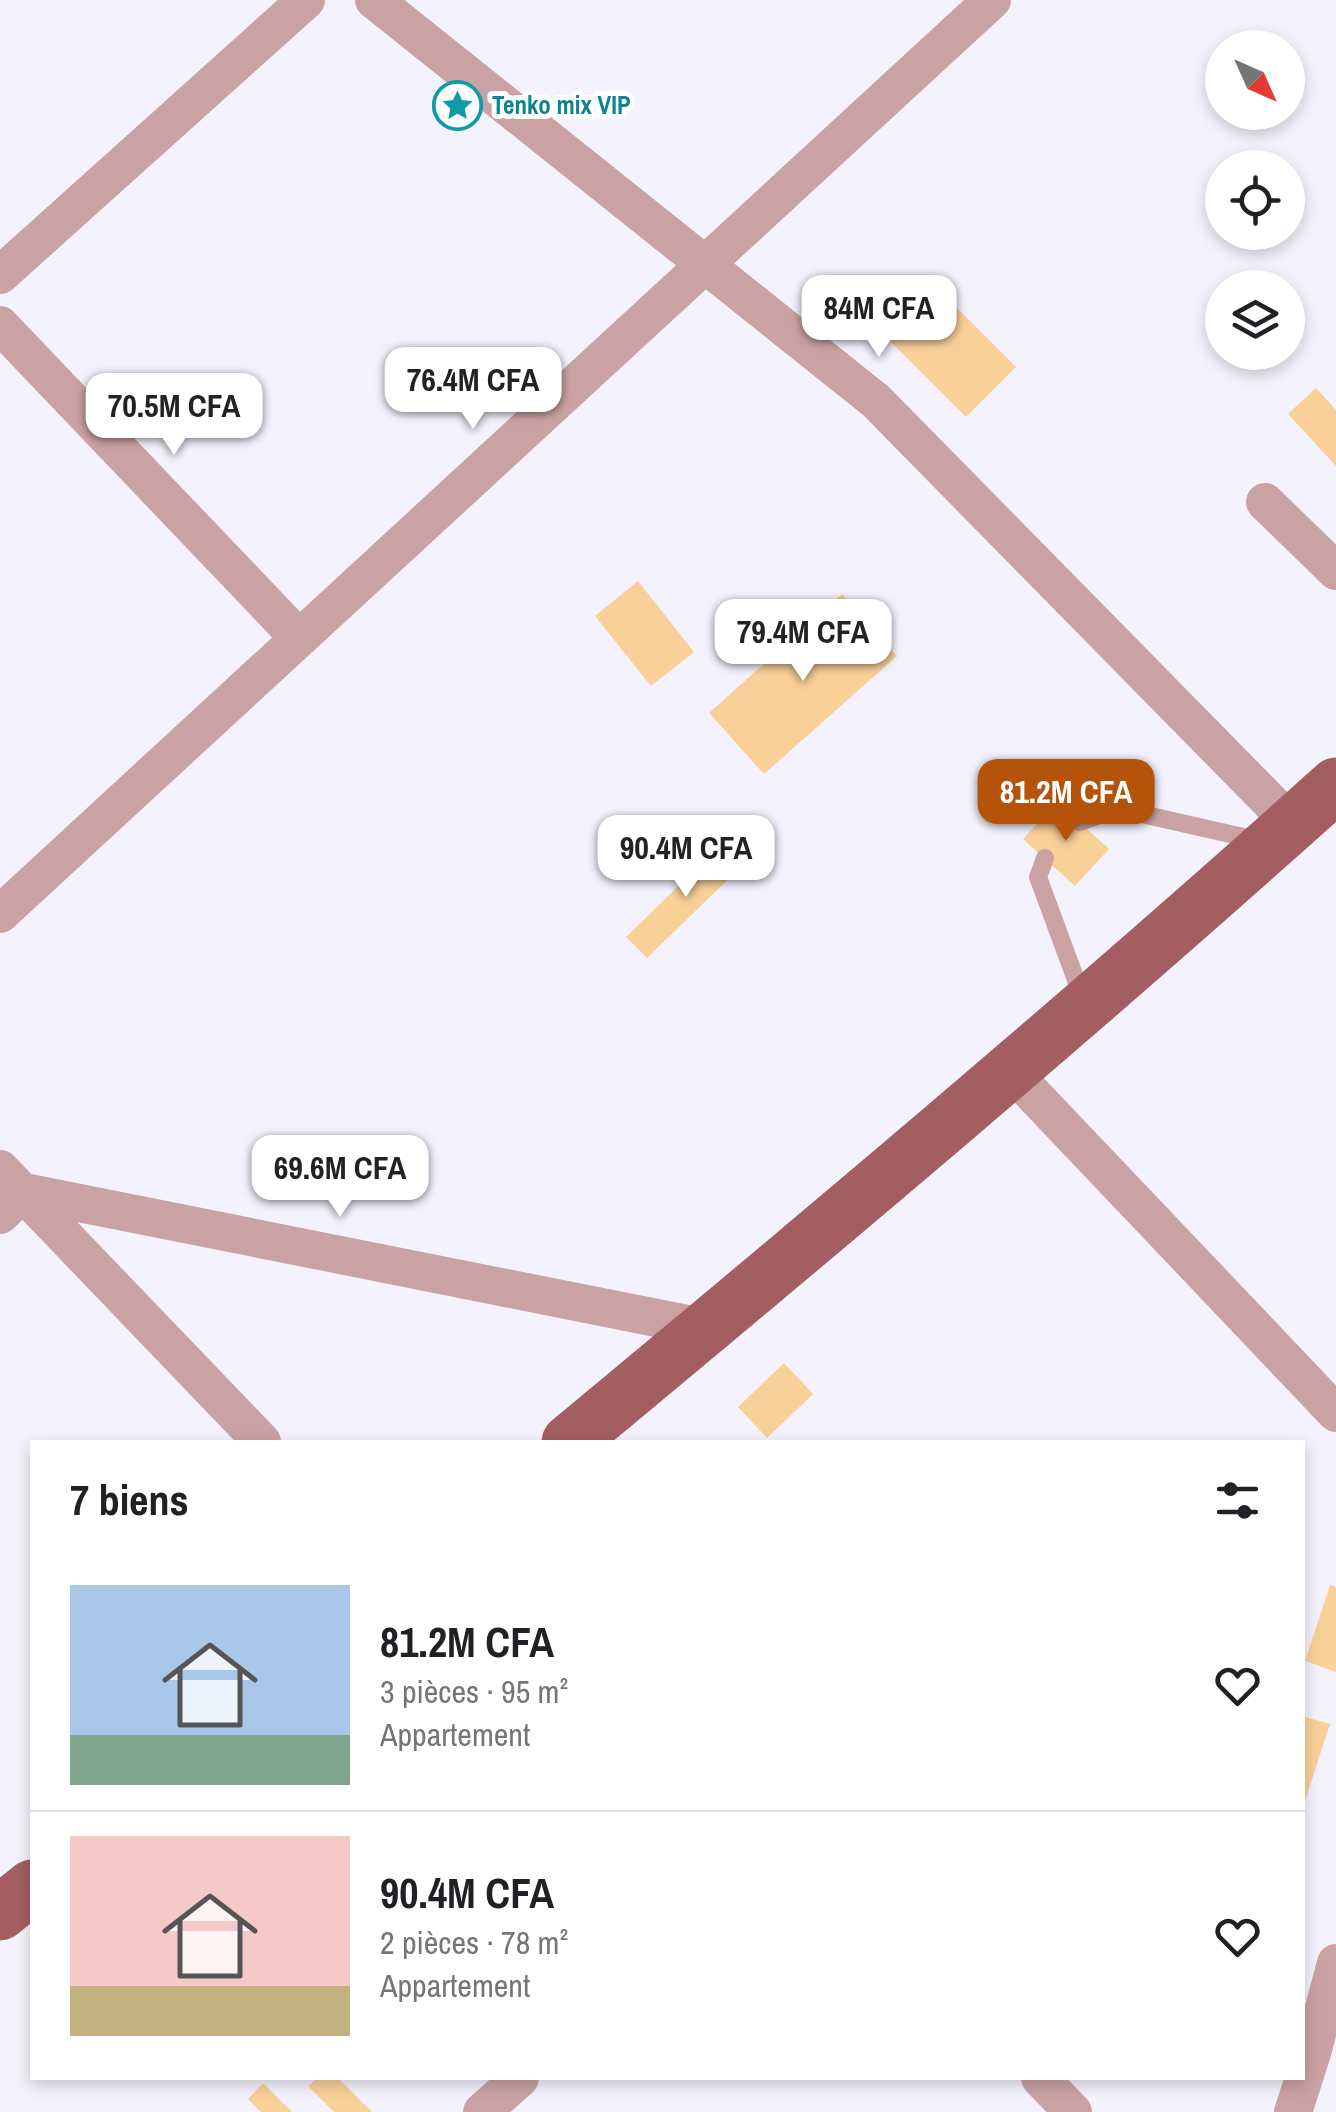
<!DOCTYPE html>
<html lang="fr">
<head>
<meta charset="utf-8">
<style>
	:root { --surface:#fff; --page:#f6f6f6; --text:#202124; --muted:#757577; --line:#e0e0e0; --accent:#b45309 }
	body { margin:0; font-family:"Archivo Narrow",sans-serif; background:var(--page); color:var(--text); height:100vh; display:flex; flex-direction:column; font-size:38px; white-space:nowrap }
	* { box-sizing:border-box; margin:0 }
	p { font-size:32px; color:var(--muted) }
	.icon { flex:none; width:55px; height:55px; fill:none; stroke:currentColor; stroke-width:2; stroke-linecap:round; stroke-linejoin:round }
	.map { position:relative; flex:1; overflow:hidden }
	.sheet { position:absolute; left:30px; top:1440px; width:1275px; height:640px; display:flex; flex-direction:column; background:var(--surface); border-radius:0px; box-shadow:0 5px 15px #0003 }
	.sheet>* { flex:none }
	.needle { width:65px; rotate:135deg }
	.tools { position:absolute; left:1205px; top:30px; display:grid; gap:20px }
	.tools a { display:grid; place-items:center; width:100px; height:100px; border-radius:50%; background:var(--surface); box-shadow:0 5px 15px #0003; font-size:50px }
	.price { position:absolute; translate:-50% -85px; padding:0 22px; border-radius:20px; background:#fff; color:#222; font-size:32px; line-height:65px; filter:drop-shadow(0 2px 5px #0008) }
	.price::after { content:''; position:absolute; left:50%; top:60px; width:30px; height:22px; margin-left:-15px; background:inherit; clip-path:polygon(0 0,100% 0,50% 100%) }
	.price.selected { background:var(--accent); color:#fff }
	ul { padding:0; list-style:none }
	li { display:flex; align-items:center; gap:30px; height:250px; padding:0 40px }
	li+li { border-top:2px solid var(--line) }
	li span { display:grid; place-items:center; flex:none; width:280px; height:200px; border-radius:0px; color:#555 }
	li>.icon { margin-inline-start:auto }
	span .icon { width:120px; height:120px; fill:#fffc; stroke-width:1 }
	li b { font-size:42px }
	h2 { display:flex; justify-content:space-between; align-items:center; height:120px; padding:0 40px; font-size:42px }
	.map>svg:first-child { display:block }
</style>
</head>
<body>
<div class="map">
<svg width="1336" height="2112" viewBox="0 0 1336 2112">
	<rect width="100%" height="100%" fill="#f3f2fd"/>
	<path fill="#fad099" d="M934,285l82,82 -50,50 -82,-82z
		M1316,388l20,22v56l-48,-52z
		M638,581l56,71 -43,34 -56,-70z
		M842,594l55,62 -133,118 -55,-61z
		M1057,802l52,47 -34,37 -52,-47z
		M724,842l21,21 -98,95 -21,-21z
		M784,1363l29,31 -46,44 -29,-31z
		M1330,1585l6,2v85l-31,-11z
		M1302,1716l28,8 -27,83h-1z
		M317,2078h21l34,34h-38l-26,-26z
		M263,2083l29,29h-31l-13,-13z"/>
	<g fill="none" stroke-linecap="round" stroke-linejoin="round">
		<path stroke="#cba2a3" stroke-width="18" d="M1080,822l28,-10 16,-2 137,31
			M1045,858l-7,19 45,122"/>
		<path stroke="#cba2a3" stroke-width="38" d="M374,0l502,401 416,423
			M0,275l306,-275
			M0,325l299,313
			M1265,502l71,69
			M0,914l992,-914
			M1009,1069l327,344
			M0,1169l262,273
			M0,1215l24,-23 683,136
			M1040,2078l33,34
			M482,2112l38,-34
			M1293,2112l19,-59 24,-90"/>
		<path stroke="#a35e61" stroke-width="55" d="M569,1442c259,-215 517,-432 767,-657
			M0,1913l32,-26"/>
	</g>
	<defs>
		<symbol id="sight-ring" viewBox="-11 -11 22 22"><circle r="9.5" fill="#fff" stroke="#0f9aa8" stroke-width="1.5"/><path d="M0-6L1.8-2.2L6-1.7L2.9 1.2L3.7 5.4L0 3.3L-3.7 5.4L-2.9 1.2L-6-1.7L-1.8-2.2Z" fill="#0f9aa8"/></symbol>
	</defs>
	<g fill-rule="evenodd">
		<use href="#sight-ring" x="430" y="78" width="55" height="55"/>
	</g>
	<g text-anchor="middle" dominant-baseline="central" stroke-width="10" stroke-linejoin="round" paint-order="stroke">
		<g font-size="25" font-weight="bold" fill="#0d838f" stroke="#fff" text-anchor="start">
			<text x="492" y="105">Tenko mix VIP</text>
		</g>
	</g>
</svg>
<div class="tools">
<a><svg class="needle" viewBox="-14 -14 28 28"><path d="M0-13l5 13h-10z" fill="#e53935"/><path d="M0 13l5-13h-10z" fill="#757577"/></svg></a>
<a><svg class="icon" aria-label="locate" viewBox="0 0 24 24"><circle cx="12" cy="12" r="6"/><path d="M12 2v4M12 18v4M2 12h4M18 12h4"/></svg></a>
<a><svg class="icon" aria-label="layers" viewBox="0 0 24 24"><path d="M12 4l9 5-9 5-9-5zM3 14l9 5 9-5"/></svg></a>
</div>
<b class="price" style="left:879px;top:360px">84M CFA</b>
<b class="price" style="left:473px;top:432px">76.4M CFA</b>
<b class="price" style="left:174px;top:458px">70.5M CFA</b>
<b class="price" style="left:803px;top:684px">79.4M CFA</b>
<b class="price selected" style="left:1066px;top:844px">81.2M CFA</b>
<b class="price" style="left:686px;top:900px">90.4M CFA</b>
<b class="price" style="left:340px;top:1220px">69.6M CFA</b>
<section class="sheet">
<h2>7 biens<svg class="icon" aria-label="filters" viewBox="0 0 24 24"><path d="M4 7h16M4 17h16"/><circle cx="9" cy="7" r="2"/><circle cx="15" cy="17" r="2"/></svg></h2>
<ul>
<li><span style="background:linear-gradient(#a9c7e8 75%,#7fa58c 0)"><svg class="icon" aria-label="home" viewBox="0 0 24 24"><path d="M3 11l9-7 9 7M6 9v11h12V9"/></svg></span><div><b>81.2M CFA</b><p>3 pièces · 95 m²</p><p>Appartement</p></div><svg class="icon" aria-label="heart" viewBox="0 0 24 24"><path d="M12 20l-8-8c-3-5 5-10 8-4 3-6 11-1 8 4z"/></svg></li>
<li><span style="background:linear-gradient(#f6c9c9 75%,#c2b280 0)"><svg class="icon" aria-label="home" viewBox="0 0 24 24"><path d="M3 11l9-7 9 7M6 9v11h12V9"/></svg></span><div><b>90.4M CFA</b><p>2 pièces · 78 m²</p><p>Appartement</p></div><svg class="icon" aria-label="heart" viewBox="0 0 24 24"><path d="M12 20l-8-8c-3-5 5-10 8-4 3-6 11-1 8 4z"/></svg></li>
</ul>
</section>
</div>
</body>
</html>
